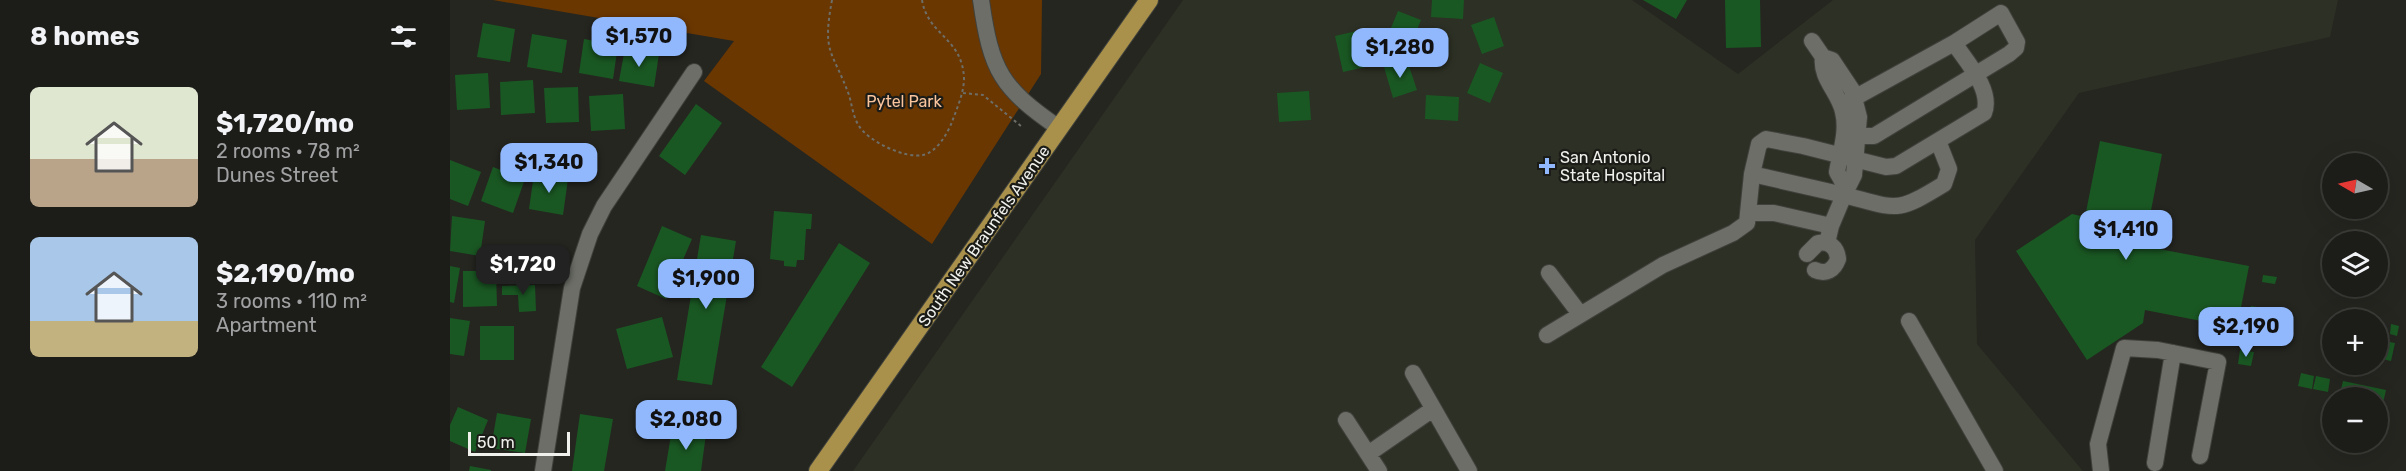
<!DOCTYPE html>
<html lang="en">
<head>
<meta charset="utf-8">
<style>
	:root { --surface:#1c1c18; --page:#292925; --text:#f1f3f6; --muted:#a0a1a2; --line:#3a3a37; --accent:#91b8fd }
	body { margin:0; font-family:Rubik,sans-serif; background:var(--page); color:var(--text); height:100vh; display:flex; flex-direction:column; font-size:22px; white-space:nowrap }
	* { box-sizing:border-box; margin:0 }
	p { font-size:20px; color:var(--muted) }
	.icon { flex:none; width:33px; height:33px; fill:none; stroke:currentColor; stroke-width:2; stroke-linecap:round; stroke-linejoin:round }
	.map { position:relative; flex:1; overflow:hidden }
	.side { display:flex; flex-direction:column; background:var(--surface); width:450px }
	.side>* { flex:none }
	.needle { width:39px; rotate:279deg }
	.fabs { position:absolute; left:1872px; top:153px; display:grid; gap:12px }
	.fabs a { display:grid; place-items:center; width:66px; height:66px; border-radius:50%; background:var(--surface); box-shadow:0 6px 24px #0002,0 0 0 2px var(--line); font-size:30px }
	.scale { position:absolute; left:18px; bottom:15px; width:102px; box-sizing:border-box; padding-left:6px; border:3px solid #f0f1ed; border-top:0; font-size:16px; line-height:21px; white-space:nowrap; color:#f0f1ed; -webkit-text-stroke:4px #1b1c17; paint-order:stroke }
	.price { position:absolute; translate:-50% -51px; padding:0 14px; border-radius:12px; background:var(--accent); color:#111; font-size:20px; line-height:39px; filter:drop-shadow(0 2px 3px #0008) }
	.price::after { content:''; position:absolute; left:50%; top:36px; width:18px; height:14px; margin-left:-9px; background:inherit; clip-path:polygon(0 0,100% 0,50% 100%) }
	.price.current { background:#222; color:#fff }
	ul { padding:0; list-style:none }
	li { display:flex; align-items:center; gap:18px; height:150px; padding:0 30px }
	li span { display:grid; place-items:center; flex:none; width:168px; height:120px; border-radius:9px; color:#555 }
	li>.icon { margin-inline-start:auto }
	span .icon { width:72px; height:72px; fill:#fffc; stroke-width:1 }
	li b { font-size:26px }
	h2 { display:flex; justify-content:space-between; align-items:center; height:72px; padding:0 30px; font-size:26px }
	main { display:flex; flex:1; min-height:0 }
	.map>svg:first-child { display:block }
</style>
</head>
<body>
<main>
<section class="side">
<h2>8 homes<svg class="icon" aria-label="filters" viewBox="0 0 24 24"><path d="M4 7h16M4 17h16"/><circle cx="9" cy="7" r="2"/><circle cx="15" cy="17" r="2"/></svg></h2>
<ul>
<li><span style="background:linear-gradient(#dfe7d0 60%,#b9a48a 0)"><svg class="icon" aria-label="home" viewBox="0 0 24 24"><path d="M3 11l9-7 9 7M6 9v11h12V9"/></svg></span><div><b>$1,720/mo</b><p>2 rooms · 78 m²</p><p>Dunes Street</p></div></li>
<li><span style="background:linear-gradient(#a9c7e8 70%,#c2b280 0)"><svg class="icon" aria-label="home" viewBox="0 0 24 24"><path d="M3 11l9-7 9 7M6 9v11h12V9"/></svg></span><div><b>$2,190/mo</b><p>3 rooms · 110 m²</p><p>Apartment</p></div></li>
</ul>
</section>
<div class="map">
<svg width="1956" height="471" viewBox="0 0 1956 471">
	<rect width="100%" height="100%" fill="#252620"/>
	<path fill="#2d3024" d="M733,0h449l106,74 95,-74h505l-8,37 -251,56 -104,147 2,104 106,127h-1230z"/>
	<path fill="#6b3700" d="M43,0h549l-1,74 -109,170 -228,-163 30,-40z"/>
	<path fill="#247664" d="M92,264v15l-30,1 -1,-15z"/>
	<path fill="#1a5823" d="M982,0h32l-1,19 -32,-2z
		M1193,0h44l-11,19z
		M1275,0h35l1,47 -35,1z
		M948,11l23,9 -12,29 -23,-9z
		M1044,17l10,29 -22,8 -11,-29z
		M33,23l32,6 -5,33 -33,-5z
		M911,30l9,36 -27,6 -8,-36z
		M82,34l35,6 -5,33 -35,-6z
		M134,39l34,6 -5,34 -34,-6z
		M175,48l34,6 -5,33 -35,-6z
		M957,60l10,30 -24,8 -9,-31z
		M1030,63l23,10 -13,30 -23,-10z
		M38,73l2,35 -33,2 -2,-35z
		M83,80l2,33 -34,2 -1,-33z
		M128,87l1,35 -33,1 -2,-35z
		M859,91l2,29 -32,2 -2,-29z
		M173,94l2,35 -34,2 -2,-35z
		M976,95l33,2 -1,24 -33,-2z
		M246,104l26,19 -37,52 -26,-19z
		M1650,141l62,13 -15,77 15,3 -3,15 90,17 -12,62 -92,-18 -2,13 -56,37 -71,-109 56,-37 13,3z
		M0,160l31,12 -13,34 -18,-7z
		M43,167l32,12 -12,34 -32,-12z
		M84,174l34,5 -5,36 -34,-6z
		M324,211l38,3 -1,15h-5l-2,31h-7l-1,7 -12,-1v-5l-14,-2z
		M2,216l33,5 -5,35 -30,-5z
		M212,226l30,13 -26,60 -29,-13z
		M251,235l35,6 -24,144 -35,-5z
		M389,243l31,20 -78,124 -31,-20z
		M0,266l10,2 -6,35 -4,-1z
		M13,271h33l1,35 -34,1z
		M1813,275l14,2 -2,7 -13,-2z
		M85,285l1,26 -17,1 -1,-17h-16v-9z
		M1801,306l12,2 -6,28 -11,-2z
		M212,317l11,40 -46,12 -11,-40z
		M0,318l20,3 -6,35 -14,-2z
		M1941,324l8,2 -2,10 -7,-2z
		M30,326h34v34h-34z
		M1928,340l17,3 -4,18 -13,-3z
		M1790,350l14,2 -3,14 -13,-2z
		M1851,373l13,3 -2,13 -14,-3z
		M1866,376l14,3 -2,13 -15,-3z
		M1893,381l43,9 -5,22 -3,-1v-13h-39z
		M8,407l30,13 -13,32 -25,-11v-16z
		M47,413l34,6 -6,34 -34,-5z
		M130,414l33,5 -9,52h-32z
		M222,429l34,5 -5,37h-36z
		M20,466l21,4v1h-22z"/>
	<g fill="none" stroke-linecap="round" stroke-linejoin="round">
		<defs>
			<path id="minor" d="M531,0c10,71 20,88 78,128
				M1362,41l11,16c-3,22 16,35 20,55 5,20 -3,41 -6,60l9,16
				M1397,102l107,-59
				M1302,174l7,-30 7,-5 37,7 83,21 10,-1 88,-53c9,-23 -18,-52 -30,-70l47,-30 16,29 -1,6 -7,6 -135,82h-30
				M1299,213h25l57,13
				M1377,243l4,-17 13,-31c54,14 51,19 100,-11l5,-15 -11,-28
				M1357,254l11,-11c11,-2 19,4 20,16 -4,11 -12,16 -23,11
				M1099,273l31,41
				M1459,321l86,150
				M1097,335l116,-70 70,-32 14,-10 5,-49 92,21 10,-20 5,-58 -7,-27 -20,-30 -9,-3
				M963,373l56,98
				M896,420l33,51
				M918,454l65,-45
				M1705,463l18,-110
				M93,471l29,-183 18,-54 14,-28 90,-134
				M1651,471l-3,-27 26,-96 34,2 60,12 -18,94"/>
			<path id="major" d="M368,471l331,-471"/>
		</defs>
		<use href="#minor" stroke="#40413c" stroke-width="18"/>
		<use href="#major" stroke="#40413c" stroke-width="20"/>
		<path stroke="#6d6e68" stroke-width="2" stroke-dasharray="3 3" stroke-linecap="butt" d="M382,0c-10,54 0,49 17,95 3,10 4,22 10,31 9,15 46,33 64,29 14,-3 24,-21 29,-33 5,-14 12,-29 12,-44 -2,-41 -36,-42 -42,-78
			M513,93l20,2 38,31"/>
		<use href="#minor" stroke="#6c6e67" stroke-width="16"/>
		<use href="#major" stroke="#a9914b" stroke-width="18"/>
	</g>
	<path fill="#91b8fd" stroke="#1b1c17" stroke-width="2" d="M1094 157h6v6h6v6h-6v6h-6v-6h-6v-6h6z"/>
	<g text-anchor="middle" dominant-baseline="central" stroke-width="4.5" stroke-linejoin="round" paint-order="stroke">
		<g font-size="16" fill="#fac59d" stroke="#1b1c17">
			<text x="454" y="101">Pytel Park</text>
		</g>
		<g font-size="16" fill="#f0f1ed" stroke="#1b1c17" text-anchor="start">
			<text x="1110" y="157">San Antonio<tspan x="1110" dy="18">State Hospital</tspan></text>
		</g>
		<g font-size="16" fill="#f0f1ed" stroke="#1b1c17">
			<text transform="translate(534 236) rotate(-55)">South New Braunfels Avenue</text>
		</g>
	</g>
</svg>
<div class="fabs">
<a><svg class="needle" viewBox="-14 -14 28 28"><path d="M0-13l5 13h-10z" fill="#e53935"/><path d="M0 13l5-13h-10z" fill="#a0a1a2"/></svg></a>
<a><svg class="icon" aria-label="layers" viewBox="0 0 24 24"><path d="M12 4l9 5-9 5-9-5zM3 14l9 5 9-5"/></svg></a>
<a>+</a>
<a>−</a>
</div>
<div class="scale">50 m</div>
<b class="price" style="left:189px;top:68px">$1,570</b>
<b class="price" style="left:950px;top:79px">$1,280</b>
<b class="price" style="left:99px;top:194px">$1,340</b>
<b class="price" style="left:1676px;top:261px">$1,410</b>
<b class="price current" style="left:73px;top:296px">$1,720</b>
<b class="price" style="left:256px;top:310px">$1,900</b>
<b class="price" style="left:1796px;top:358px">$2,190</b>
<b class="price" style="left:236px;top:451px">$2,080</b>
</div>
</main>
</body>
</html>
